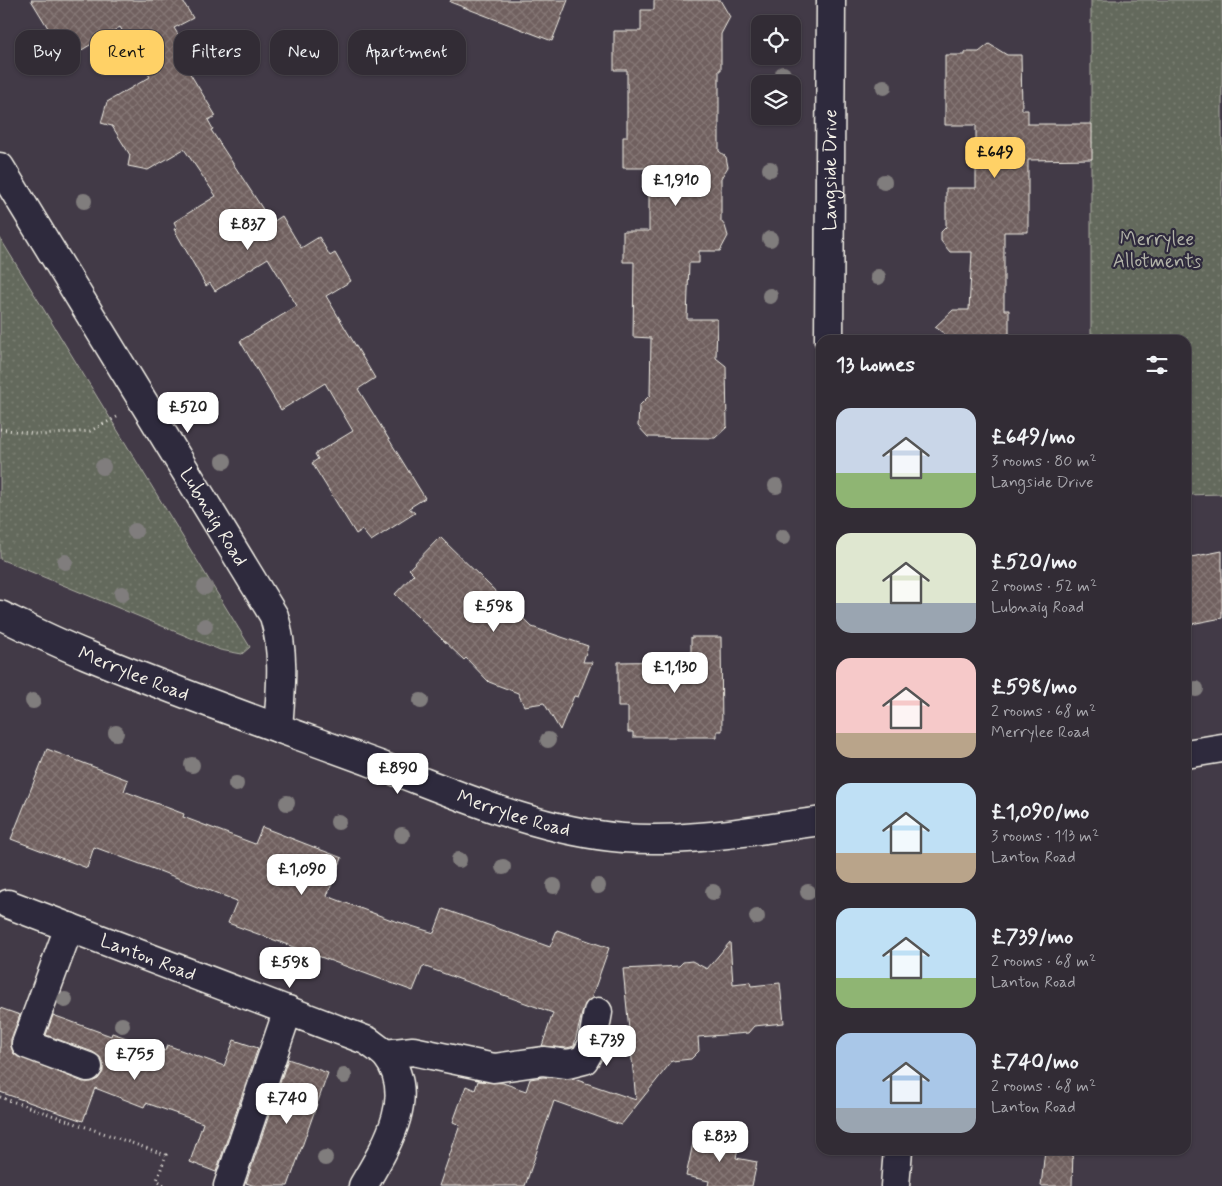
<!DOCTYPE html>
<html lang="en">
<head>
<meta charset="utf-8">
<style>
	:root { --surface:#322c35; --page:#3a343d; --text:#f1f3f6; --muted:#a8a7ad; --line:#4d4850; --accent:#ffd166 }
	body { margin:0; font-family:Mynerve,sans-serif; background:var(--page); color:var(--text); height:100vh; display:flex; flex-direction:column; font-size:19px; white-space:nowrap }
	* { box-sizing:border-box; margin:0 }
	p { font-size:16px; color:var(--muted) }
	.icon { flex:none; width:28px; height:28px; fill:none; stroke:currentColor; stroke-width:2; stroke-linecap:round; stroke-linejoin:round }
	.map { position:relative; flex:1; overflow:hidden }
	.details { position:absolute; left:816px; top:335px; width:375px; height:820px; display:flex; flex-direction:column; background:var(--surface); border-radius:15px; box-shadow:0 1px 4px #0004,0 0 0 1px var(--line) }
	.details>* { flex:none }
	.guide { position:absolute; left:15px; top:30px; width:475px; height:45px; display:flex; gap:10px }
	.tools { position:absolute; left:751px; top:15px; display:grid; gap:10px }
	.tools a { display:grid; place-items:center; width:50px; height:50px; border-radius:10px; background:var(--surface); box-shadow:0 1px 4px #0004,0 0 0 1px var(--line); font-size:25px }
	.price { position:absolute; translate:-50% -42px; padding:0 11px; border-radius:10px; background:#fff; color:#222; font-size:16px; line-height:32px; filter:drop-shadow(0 1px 2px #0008) }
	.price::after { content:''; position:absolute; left:50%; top:30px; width:15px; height:11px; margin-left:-8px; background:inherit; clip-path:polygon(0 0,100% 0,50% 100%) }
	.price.active { background:var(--accent); color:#111 }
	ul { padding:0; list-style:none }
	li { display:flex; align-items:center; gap:15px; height:125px; padding:0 20px }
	li span { display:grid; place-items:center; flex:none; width:140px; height:100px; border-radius:15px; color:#555 }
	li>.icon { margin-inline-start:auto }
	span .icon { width:60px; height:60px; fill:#fffc; stroke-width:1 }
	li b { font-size:21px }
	h2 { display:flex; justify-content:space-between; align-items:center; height:60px; padding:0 20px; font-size:21px }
	.tag { padding:0 18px; border-radius:15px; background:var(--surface); box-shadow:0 1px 4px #0004,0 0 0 1px var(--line); font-size:18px; line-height:45px }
	.tag.active { background:var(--accent); color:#111 }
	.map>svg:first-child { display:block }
</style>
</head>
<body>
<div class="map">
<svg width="1222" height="1186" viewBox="0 0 1222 1186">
	<defs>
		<pattern id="park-dots" width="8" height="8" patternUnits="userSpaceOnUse" patternTransform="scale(1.25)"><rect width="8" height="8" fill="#63695c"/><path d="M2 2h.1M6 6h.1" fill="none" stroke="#7a7f73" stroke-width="1.8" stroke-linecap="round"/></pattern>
		<pattern id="building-cross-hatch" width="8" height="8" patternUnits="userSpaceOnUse" patternTransform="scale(1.25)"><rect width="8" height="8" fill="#70605e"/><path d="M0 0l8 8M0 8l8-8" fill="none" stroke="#857775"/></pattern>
	</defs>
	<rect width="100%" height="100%" fill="#423a47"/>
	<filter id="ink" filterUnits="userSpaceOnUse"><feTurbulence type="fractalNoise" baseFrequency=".02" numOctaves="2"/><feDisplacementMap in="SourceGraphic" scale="10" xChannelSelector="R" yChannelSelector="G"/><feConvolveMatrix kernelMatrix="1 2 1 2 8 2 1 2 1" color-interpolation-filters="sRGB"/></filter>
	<g filter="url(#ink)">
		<path fill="url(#park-dots)" stroke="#acada2" d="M1091,0h131v494l-36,1v-155h-95z
			M0,238l250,409 -8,7 -22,-4 -220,-91z"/>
		<path fill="url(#building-cross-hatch)" stroke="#f4f1e8" d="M31,0h151l11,18 -19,10 10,16 -9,5 41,67 -8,4 5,9 -2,1 55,84 2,-1 5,9 9,-6 19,32 18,-11 11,19 5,-3 16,28 -25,15 49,82 -17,11 67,109 -16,10 6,5 -44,28 -9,-11 -6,4 -44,-71 6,-4 -3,-5 38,-23 -28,-48 -44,27 -41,-69 57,-35 -29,-48 -53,33 -5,-8 -4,3 -32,-57 3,-1 -3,-6 42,-26 -32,-47 -36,21 -20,-4 2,-11 -18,-29 -11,-3 6,-21 43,-25 -30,-50 -50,30 -3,-5 -3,2z
			M451,0h117l-16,41 -102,-39z
			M654,0h66l10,17 -9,17v36h-2v81l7,6 2,10 -7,11v43l4,5 3,10 -8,15h-21v12h-10l-2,56h30l-1,39 10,8 1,61 -12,11 -67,-1 -10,-11 1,-20 11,-11 1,-57 -18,-1 1,-75h-11v-31h26v-63h-26v-31h4v-67h-13v-39h27v-21h13z
			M989,44l18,11h14l1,55h6v14h64v35l-64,1v72h-24v78h5v30h-56l-18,-13 18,-17h16l3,-58h-22l-9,-11v-9l5,-5v-39h30v-63h-31v-70h20v-3h14z
			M440,537l92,90 56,19 -5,16h9l-14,35 -4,-1 -14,34 -16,-27 -20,3 -6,-13 -29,-11 -23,-24 -2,2 -69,-66 19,-20 -5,-5z
			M1222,551v67l-36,7v-67z
			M691,637h30l1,94h-5v6h-84v-5h-5v-25h-10v-45l73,-1z
			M47,749l81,31 -4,11 60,23 -1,3 72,27 7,-17 80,31 -15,38 62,23 45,14 9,-24 107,38 7,-17 52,18 -18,51 -8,10 -9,37 -7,2 -25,-2 11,-33 -130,-47 -10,25 -185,-68 9,-22 -75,-29 -68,-25 -7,21 -76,-29z
			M730,942l3,42 17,-2 1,4 29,-3 4,40 -30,3 -6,7 -50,4 1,14 -8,8 -19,2 -51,64 -67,-24 -29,85h-86l21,-61 -7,-3 13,-36 9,4 3,-9 25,2 23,8 4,-12 13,-2 31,2 62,21 -13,-131 56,-3 4,-4 9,-1 15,8z
			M0,1008l20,7 -9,24v8l3,7 69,28h8l7,-3 5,-7v-8l-3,-7 -7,-5 -47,-17 7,-20 58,21 1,-3 53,18 2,-6 57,21 10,-26 24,8 -42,124 -26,-10 13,-39 -57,-20 -2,4 -49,-19 -12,33 -83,-29z
			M288,1059l40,14 -40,113h-33l-9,-3z
			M695,1134l44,9 -3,15 21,4 -5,24h-44l1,-5 -23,-5z
			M1045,1150h28l-1,36h-31z"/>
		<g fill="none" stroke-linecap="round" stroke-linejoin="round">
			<defs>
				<g id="minor">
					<path id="s1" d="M0,167l274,449c11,37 7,73 4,112"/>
					<path id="s2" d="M829,340l2,-340"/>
					<path id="s3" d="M8,904l360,137c6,5 13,9 18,14 33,41 -1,93 -23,131"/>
					<path d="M69,927l-43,117 62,23"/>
					<path d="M385,1054l28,-3 81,17 49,-7 25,3 16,-4 8,-14 6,-34"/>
					<path d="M228,1186l60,-176"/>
					<path d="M895,1186l3,-36"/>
				</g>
				<g id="major">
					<path id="s4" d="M0,615c29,14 57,28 87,40 93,39 189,72 284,107 81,30 164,69 252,76 66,5 133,-8 198,-17"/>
					<path d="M1186,754l36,-6"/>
				</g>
			</defs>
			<use href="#minor" stroke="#f4f1e8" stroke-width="31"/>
			<use href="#major" stroke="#f4f1e8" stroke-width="31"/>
			<path stroke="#f4f1e8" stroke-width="3" stroke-dasharray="1 4" stroke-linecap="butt" d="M0,429l42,6 48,-4 27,-14
				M0,1097l166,58 -9,25 9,6"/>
			<use href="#minor" stroke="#2f2a3d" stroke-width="28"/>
			<use href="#major" stroke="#2f2a3d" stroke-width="28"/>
		</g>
		<g fill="#807d7d">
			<circle cx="783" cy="74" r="8"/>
			<circle cx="884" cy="87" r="8"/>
			<circle cx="770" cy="169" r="8"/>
			<circle cx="884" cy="182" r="8"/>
			<circle cx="84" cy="201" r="8"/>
			<circle cx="770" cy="239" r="8"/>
			<circle cx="878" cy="277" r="8"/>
			<circle cx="770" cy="296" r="8"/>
			<circle cx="224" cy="461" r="8"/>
			<circle cx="103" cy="467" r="8"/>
			<circle cx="776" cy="486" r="8"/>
			<circle cx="135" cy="531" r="8"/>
			<circle cx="783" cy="537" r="8"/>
			<circle cx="65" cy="562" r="8"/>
			<circle cx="205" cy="587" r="8"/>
			<circle cx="122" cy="594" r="8"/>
			<circle cx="205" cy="626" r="8"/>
			<circle cx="1196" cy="689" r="8"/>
			<circle cx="33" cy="701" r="8"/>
			<circle cx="421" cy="701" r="8"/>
			<circle cx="116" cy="733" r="8"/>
			<circle cx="548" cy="740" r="8"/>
			<circle cx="192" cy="765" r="8"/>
			<circle cx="236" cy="784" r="8"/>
			<circle cx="287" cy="803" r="8"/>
			<circle cx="338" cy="822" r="8"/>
			<circle cx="402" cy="835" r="8"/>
			<circle cx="459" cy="860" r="8"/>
			<circle cx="503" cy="867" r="8"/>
			<circle cx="554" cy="886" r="8"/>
			<circle cx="598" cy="886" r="8"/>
			<circle cx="713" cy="892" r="8"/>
			<circle cx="808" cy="892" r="8"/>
			<circle cx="757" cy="917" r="8"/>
			<circle cx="65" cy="1000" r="8"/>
			<circle cx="122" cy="1025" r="8"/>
			<circle cx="344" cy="1076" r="8"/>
			<circle cx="325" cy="1158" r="8"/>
		</g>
	</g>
	<g text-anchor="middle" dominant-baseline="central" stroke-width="4.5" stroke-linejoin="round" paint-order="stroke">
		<g font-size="19" fill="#f4f1e8" stroke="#2f2a3d">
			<text stroke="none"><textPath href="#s2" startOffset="170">Langside Drive</textPath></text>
			<text stroke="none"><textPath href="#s1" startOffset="410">Lubnaig Road</textPath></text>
			<text stroke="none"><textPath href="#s4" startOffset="146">Merrylee Road</textPath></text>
			<text stroke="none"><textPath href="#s4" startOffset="551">Merrylee Road</textPath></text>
			<text stroke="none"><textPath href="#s3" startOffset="150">Lanton Road</textPath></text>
		</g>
		<g font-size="19" fill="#b3b4a9" stroke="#2f2a3d">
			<text x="1157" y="239">Merrylee<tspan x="1157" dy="22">Allotments</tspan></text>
		</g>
	</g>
</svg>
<div class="tools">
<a><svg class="icon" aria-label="locate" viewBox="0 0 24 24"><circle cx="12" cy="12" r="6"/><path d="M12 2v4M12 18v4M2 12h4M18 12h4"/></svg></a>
<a><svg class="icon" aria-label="layers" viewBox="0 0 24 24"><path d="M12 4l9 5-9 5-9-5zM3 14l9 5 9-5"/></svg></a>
</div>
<b class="price active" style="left:995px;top:179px">£649</b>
<b class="price" style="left:676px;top:207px">£1,910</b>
<b class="price" style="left:248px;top:251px">£837</b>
<b class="price" style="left:188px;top:434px">£520</b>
<b class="price" style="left:494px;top:633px">£598</b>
<b class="price" style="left:675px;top:694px">£1,130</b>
<b class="price" style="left:398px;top:795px">£890</b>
<b class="price" style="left:302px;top:896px">£1,090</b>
<b class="price" style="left:290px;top:989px">£598</b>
<b class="price" style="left:607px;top:1067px">£739</b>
<b class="price" style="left:135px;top:1081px">£755</b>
<b class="price" style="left:287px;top:1125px">£740</b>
<b class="price" style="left:720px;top:1163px">£833</b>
<div class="guide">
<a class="tag">Buy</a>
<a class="tag active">Rent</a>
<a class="tag">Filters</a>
<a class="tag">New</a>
<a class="tag">Apartment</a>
</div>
<section class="details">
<h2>13 homes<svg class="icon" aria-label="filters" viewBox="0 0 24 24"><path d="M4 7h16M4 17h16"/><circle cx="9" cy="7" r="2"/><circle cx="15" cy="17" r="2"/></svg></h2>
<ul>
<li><span style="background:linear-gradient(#c9d6e8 65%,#8fb573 0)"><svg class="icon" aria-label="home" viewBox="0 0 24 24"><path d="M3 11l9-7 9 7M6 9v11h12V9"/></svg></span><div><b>£649/mo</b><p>3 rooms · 80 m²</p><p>Langside Drive</p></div></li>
<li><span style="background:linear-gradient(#dfe7d0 70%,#9aa5b1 0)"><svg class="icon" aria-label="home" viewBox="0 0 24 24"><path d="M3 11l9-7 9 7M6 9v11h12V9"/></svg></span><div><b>£520/mo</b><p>2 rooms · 52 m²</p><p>Lubnaig Road</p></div></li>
<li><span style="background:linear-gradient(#f6c9c9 75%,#b9a48a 0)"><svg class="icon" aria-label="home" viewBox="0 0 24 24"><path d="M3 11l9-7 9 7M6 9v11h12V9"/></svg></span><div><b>£598/mo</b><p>2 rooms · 68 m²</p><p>Merrylee Road</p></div></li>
<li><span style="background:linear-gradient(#bfe0f5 70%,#b9a48a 0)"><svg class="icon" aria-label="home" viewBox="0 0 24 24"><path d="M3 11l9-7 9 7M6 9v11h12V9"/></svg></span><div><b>£1,090/mo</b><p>3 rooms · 113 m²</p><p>Lanton Road</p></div></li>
<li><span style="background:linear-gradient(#bfe0f5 70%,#8fb573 0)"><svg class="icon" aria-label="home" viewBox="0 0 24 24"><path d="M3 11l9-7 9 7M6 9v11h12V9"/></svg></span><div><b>£739/mo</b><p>2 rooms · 68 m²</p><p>Lanton Road</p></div></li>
<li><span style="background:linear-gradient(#a9c7e8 75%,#9aa5b1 0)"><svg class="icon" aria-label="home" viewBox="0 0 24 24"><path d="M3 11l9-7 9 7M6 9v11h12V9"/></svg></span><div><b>£740/mo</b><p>2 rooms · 68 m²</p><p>Lanton Road</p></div></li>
</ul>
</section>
</div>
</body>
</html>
